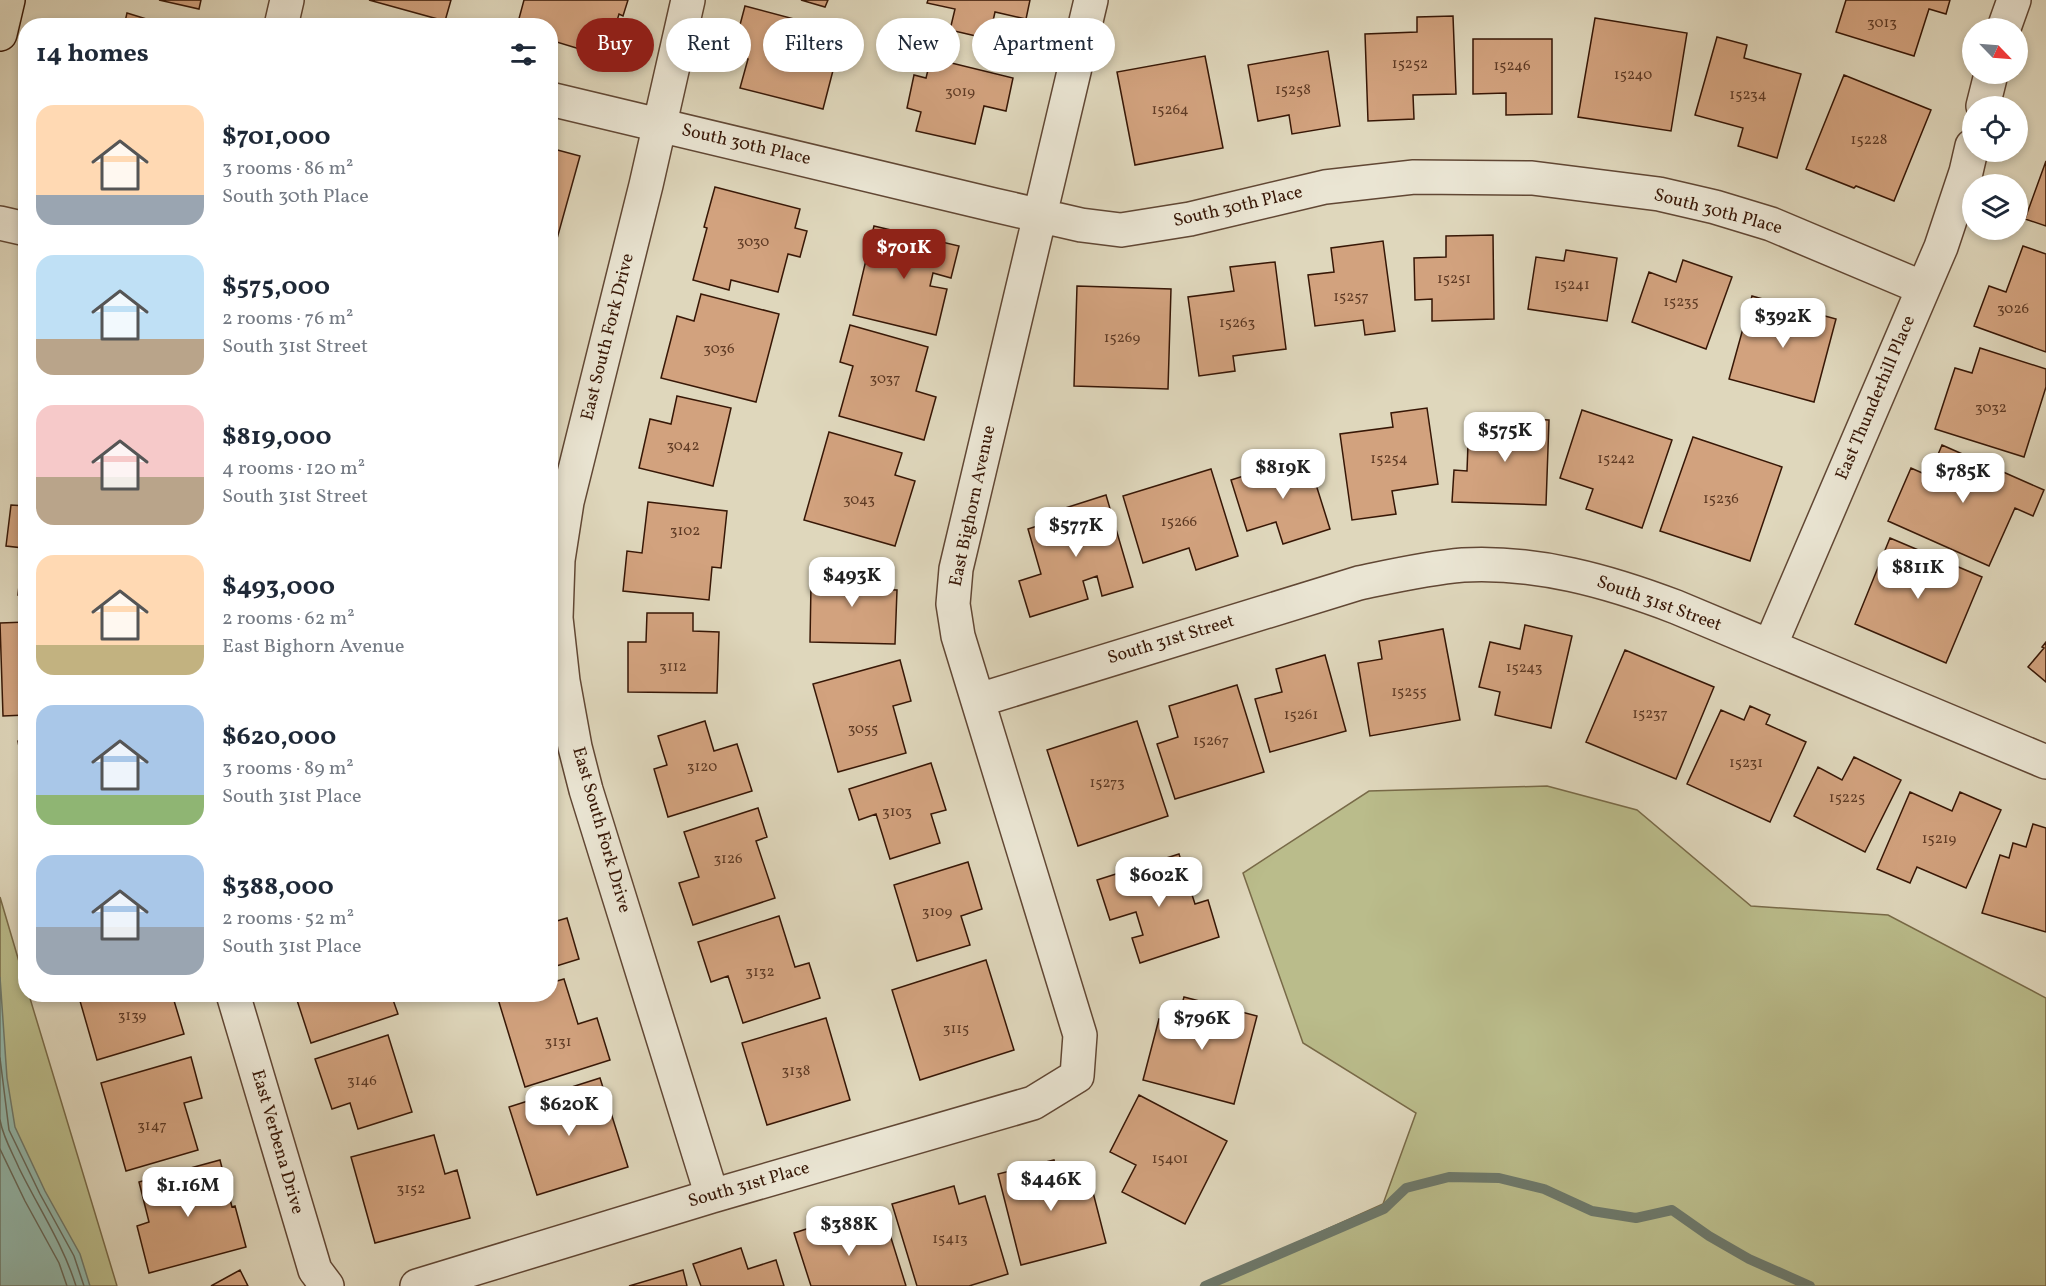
<!DOCTYPE html>
<html lang="en">
<head>
<meta charset="utf-8">
<style>
	:root { --surface:#fff; --page:#f6f6f7; --text:#1f2937; --muted:#747a83; --accent:#8f2418 }
	body { margin:0; font-family:Vollkorn,serif; background:var(--page); color:var(--text); height:100vh; display:flex; flex-direction:column; font-size:22px; white-space:nowrap }
	* { box-sizing:border-box; margin:0 }
	p { font-size:20px; color:var(--muted) }
	.icon { flex:none; width:33px; height:33px; fill:none; stroke:currentColor; stroke-width:2; stroke-linecap:round; stroke-linejoin:round }
	.map { position:relative; flex:1; overflow:hidden }
	.side { position:absolute; left:18px; top:18px; width:540px; height:984px; display:flex; flex-direction:column; background:var(--surface); border-radius:24px; box-shadow:0 3px 9px #0003 }
	.side>* { flex:none }
	.top-card { position:absolute; left:576px; top:18px; width:570px; height:54px; display:flex; gap:12px }
	.needle { width:39px; rotate:115deg }
	.tools { position:absolute; left:1962px; top:18px; display:grid; gap:12px }
	.tools a { display:grid; place-items:center; width:66px; height:66px; border-radius:50%; background:var(--surface); box-shadow:0 3px 9px #0003; font-size:30px }
	.price { position:absolute; translate:-50% -51px; padding:0 14px; border-radius:12px; background:#fff; color:#222; font-size:20px; line-height:39px; filter:drop-shadow(0 2px 3px #0008) }
	.price::after { content:''; position:absolute; left:50%; top:36px; width:18px; height:14px; margin-left:-9px; background:inherit; clip-path:polygon(0 0,100% 0,50% 100%) }
	.price.selected { background:var(--accent); color:#fff }
	ul { padding:0; list-style:none }
	li { display:flex; align-items:center; gap:18px; height:150px; padding:0 18px }
	li span { display:grid; place-items:center; flex:none; width:168px; height:120px; border-radius:18px; color:#555 }
	li>.icon { margin-inline-start:auto }
	span .icon { width:72px; height:72px; fill:#fffc; stroke-width:1 }
	li b { font-size:26px }
	h2 { display:flex; justify-content:space-between; align-items:center; height:72px; padding:0 18px; font-size:26px }
	.chip { padding:0 21px; border-radius:27px; background:var(--surface); box-shadow:0 3px 9px #0003; font-size:21px; line-height:54px }
	.chip.selected { background:var(--accent); color:#fff }
	.map>svg:first-child { display:block }
</style>
</head>
<body>
<div class="map">
<svg width="2046" height="1286" viewBox="0 0 2046 1286">
	<rect width="100%" height="100%" fill="#dfd7bc"/>
	<filter id="stains"><feTurbulence type="fractalNoise" baseFrequency=".00333" numOctaves="4"/><feColorMatrix values="0 0 0 0 .2 0 0 0 0 .09 0 0 0 0 .02 0 0 0 .5 -.17"/></filter>
	<radialGradient id="worn" r=".72"><stop offset=".6" stop-color="#630" stop-opacity="0"/><stop offset="1" stop-color="#630" stop-opacity=".3"/></radialGradient>
	<path fill="#babc8b" stroke="#786a48" stroke-width="1.5" d="M1547,786l90,24 114,96 137,9 158,83v288h-846l183,-82 33,-91 -113,-70 -60,-170 126,-82z
		M0,897l25,85 1,12 3,1 88,291h-117z"/>
	<path fill="#93baae" stroke="#6e796b" stroke-width="1.5" d="M0,977l7,101 8,49 30,64 35,63 10,32h-90z"/>
	<g fill="none" stroke-linecap="round" stroke-linejoin="round">
		<path stroke="#65685a" stroke-width="1.5" d="M0,1058l9,72 31,64 34,62 10,30
			M0,1120c3,17 12,32 19,48 19,39 44,76 57,118
			M0,1149l25,52 34,62 8,23"/>
		<path stroke="#6e796b" stroke-width="10" d="M1205,1286l179,-77 22,-21 43,-11 50,1 45,11 48,22 44,7 36,-8 37,26 40,23 61,27"/>
	</g>
	<path fill="#d2a27e" stroke="#371706" stroke-width="1.5" d="M159,0h42l-2,9z
		M369,0h82l-6,21z
		M524,0h104l-5,16 -4,-2 -13,43 -56,-17v-14h-33z
		M801,0h27l-3,7z
		M928,0h102l-4,19 -31,-7 -6,27 -39,-9 5,-21 -28,-6z
		M1846,0h104l-4,14 -17,-5 -15,47 -78,-24z
		M745,6l98,26 -20,77 -83,-21 8,-29 -16,-4z
		M127,13l42,13h-45z
		M1453,16l3,78 -43,1 1,24 -46,2 -3,-87 52,-2v-15z
		M1595,18l92,15 -16,98 -93,-14z
		M1717,37l30,8 -3,13 57,16 -24,84 -39,-12 5,-18 -48,-13z
		M1473,39h79v75l-46,1v-22l-33,1z
		M1328,51l12,75 -48,8 -3,-19 -31,6 -10,-56z
		M1205,56l18,92 -88,17 -18,-93z
		M931,58l82,20 -7,33 -22,-5 -9,38 -59,-13 5,-19 -14,-4 7,-33 12,3z
		M1844,75l87,35 -37,91 -38,-15 -2,2 -48,-19z
		M550,148l30,8 -25,90 -5,-1z
		M2046,161v65l-21,-7z
		M715,187l85,22 -5,19 12,3 -7,26 -12,-3 -10,38 -47,-12 -2,10 -36,-10 14,-52 -3,-1z
		M874,226l85,20 -8,32 -18,-5 -3,13 17,3 -11,46 -83,-20z
		M1493,235l1,84 -62,2v-22l-17,1 -1,-42 32,-1v-21z
		M1383,241l12,90 -30,4 -2,-15 -48,6 -7,-51 26,-3 -3,-24z
		M2023,246l23,8v98l-72,-26 15,-40 17,6z
		M1566,250l51,8 -10,63 -79,-12 8,-52 28,4z
		M1683,260l49,17 -26,72 -74,-27 17,-50 27,10z
		M1275,262l11,87 -53,7 2,15 -36,5 -11,-79 46,-6 -4,-24z
		M1077,286l94,3 -3,100 -94,-3z
		M701,294l78,20 -23,88 -95,-24 16,-62 17,5z
		M1752,296l84,23 -22,83 -85,-23z
		M850,325l78,22 -12,44 20,6 -12,43 -85,-24 14,-50 -13,-4z
		M1980,348l66,21v18l-22,70 -89,-28 20,-61 17,5z
		M677,396l54,12 -18,78 -74,-18 11,-49 21,5z
		M1427,408l11,76 -46,7 4,23 -44,6 -12,-86 53,-7 -2,-14z
		M1582,410l90,30 -30,88 -56,-19 7,-20 -33,-11z
		M1469,417l80,3 -3,85 -94,-3 2,-32 13,1z
		M829,432l73,21 -7,22 20,6 -20,65 -91,-26z
		M1693,437l89,30 -32,94 -90,-30z
		M1942,445l102,45 -11,26 -18,-8 -26,58 -101,-45 23,-53 18,8z
		M1307,456l23,73 -47,15 -7,-22 -29,9 -16,-51z
		M1211,469l27,87 -42,14 -7,-22 -46,15 -20,-67z
		M1106,495l27,92 -31,9 -5,-20 -14,5 5,18 -58,18 -11,-36 22,-7 -13,-45 34,-11 -3,-8z
		M648,502l79,9 -6,57 -9,-1 -3,33 -86,-9 4,-40 15,2z
		M11,505l15,1v89h-8l5,-47 -17,-2z
		M1890,538l92,39 -36,86 -91,-39z
		M825,562l44,1 -1,26 29,1 -2,54 -85,-2 1,-58 14,1z
		M647,613h46v18l26,1 -2,61 -89,-1v-50h18z
		M26,622v93l-23,1 -3,-93z
		M1525,625l47,11 -21,92 -56,-13 5,-23 -21,-5 11,-45 30,7z
		M1443,629l17,91 -90,16 -12,-73 24,-4 -3,-18z
		M2046,642v40l-18,-15 16,-19 -2,-1z
		M1625,650l89,37 -38,92 -90,-37z
		M1325,655l21,76 -76,21 -15,-53 27,-7 -6,-23z
		M900,660l11,41 -18,5 13,47 -68,19 -25,-88z
		M1237,685l27,87 -89,27 -18,-55 21,-7 -9,-31z
		M1750,706l20,9 -4,9 40,18 -36,80 -83,-38 34,-74 23,10z
		M705,721l9,30 23,-7 15,47 -84,26 -14,-48 13,-4 -9,-29z
		M1137,721l31,95 -90,30 -31,-96z
		M26,739v49l-8,-47z
		M1854,757l47,23 -36,72 -71,-36 24,-49 24,13z
		M931,763l15,47 -15,4 9,29 -50,16 -14,-45 -17,6 -10,-31z
		M1910,792l42,19 8,-19 41,18 -35,78 -49,-21 -7,16 -33,-14z
		M758,808l9,29 -11,4 19,57 -82,27 -14,-42 20,-6 -15,-45z
		M2033,824l13,4v104l-64,-19 18,-58 9,3 4,-15 13,4z
		M1179,854l16,50 13,-4 11,37 -79,26 -8,-25 11,-3 -7,-23 -26,8 -13,-40z
		M968,862l14,47 -21,7 9,29 -53,16 -23,-76z
		M779,916l16,51 14,-4 11,35 -77,25 -15,-47 -17,6 -13,-40z
		M567,918l12,41 -29,9v-45z
		M986,960l28,90 -94,30 -28,-90z
		M564,979l14,45 19,-6 13,42 -85,27 -27,-88 15,-5h37v-11z
		M78,994h73l1,5 20,-5 12,40 -87,26z
		M295,994h96l7,20 -87,29z
		M1184,997l73,19 -23,88 -91,-24 16,-61 18,4z
		M826,1018l24,82 -83,25 -25,-82z
		M388,1035l24,77 -54,17 -8,-26 -18,6 -17,-50z
		M191,1057l11,41 -18,5 14,47 -72,21 -25,-88z
		M600,1078l28,89 -91,28 -28,-88z
		M1139,1095l88,46 -42,83 -63,-32 14,-27 -26,-13z
		M434,1135l11,39 12,-4 13,48 -95,25 -24,-86z
		M220,1160l12,47 3,-1 11,41 -97,26 -12,-47 12,-4 -10,-40z
		M1054,1160l5,16 28,-7 19,74 -85,22 -23,-91z
		M954,1186l5,18 26,-8 23,78 -39,12h-52l-25,-82z
		M837,1219l6,21 44,-15 19,61h-95l-17,-53z
		M741,1248l7,21 28,-9 8,26h-83l-8,-22z
		M240,1270l8,16h-37z
		M683,1270l4,16h-58z"/>
	<g fill="none" stroke-linecap="round" stroke-linejoin="round">
		<defs>
			<path id="minor" d="M688,0l-42,185 -79,317 -9,58 -2,58 7,63 12,66 11,43 126,406
				M281,26l6,-26
				M2004,28l10,-28
				M550,99l444,106 87,20 40,5 69,-11 135,-32 89,-10 118,1 127,16 56,13 56,17 152,64
				M1983,106l8,-32
				M0,223l26,6
				M1770,646l171,-399 25,-75 6,-26
				M979,700l380,-117c34,-7 68,-15 104,-18 73,-4 145,16 213,42l370,155
				M233,994l82,276 12,16
				M417,1286l295,-90 321,-93 44,-27 3,-41 -122,-399 -5,-32 3,-35 135,-569"/>
			<path id="major" d="M0,34l8,-34"/>
		</defs>
		<use href="#minor" stroke="#614734" stroke-width="36"/>
		<use href="#major" stroke="#371706" stroke-width="36"/>
		<use href="#minor" stroke="#eae5d3" stroke-width="33"/>
		<use href="#major" stroke="#dfd7bc" stroke-width="33"/>
	</g>
	<g text-anchor="middle" dominant-baseline="central" stroke-width="4.5" stroke-linejoin="round" paint-order="stroke">
		<g font-size="15" fill="#5e3a24">
			<text x="1882" y="23">3013</text>
			<text x="1410" y="64">15252</text>
			<text x="1512" y="66">15246</text>
			<text x="1633" y="75">15240</text>
			<text x="1293" y="90">15258</text>
			<text x="960" y="92">3019</text>
			<text x="1748" y="95">15234</text>
			<text x="1170" y="110">15264</text>
			<text x="1869" y="140">15228</text>
			<text x="753" y="242">3030</text>
			<text x="1454" y="279">15251</text>
			<text x="1572" y="285">15241</text>
			<text x="1351" y="297">15257</text>
			<text x="1681" y="302">15235</text>
			<text x="2013" y="309">3026</text>
			<text x="1237" y="323">15263</text>
			<text x="1122" y="338">15269</text>
			<text x="719" y="349">3036</text>
			<text x="885" y="379">3037</text>
			<text x="1991" y="408">3032</text>
			<text x="683" y="446">3042</text>
			<text x="1389" y="459">15254</text>
			<text x="1616" y="459">15242</text>
			<text x="1721" y="499">15236</text>
			<text x="859" y="500">3043</text>
			<text x="1179" y="522">15266</text>
			<text x="685" y="531">3102</text>
			<text x="673" y="667">3112</text>
			<text x="1524" y="668">15243</text>
			<text x="1409" y="692">15255</text>
			<text x="1650" y="714">15237</text>
			<text x="1301" y="715">15261</text>
			<text x="863" y="729">3055</text>
			<text x="1211" y="741">15267</text>
			<text x="1746" y="763">15231</text>
			<text x="702" y="767">3120</text>
			<text x="1107" y="783">15273</text>
			<text x="1847" y="798">15225</text>
			<text x="897" y="812">3103</text>
			<text x="1939" y="839">15219</text>
			<text x="728" y="859">3126</text>
			<text x="937" y="912">3109</text>
			<text x="760" y="972">3132</text>
			<text x="132" y="1016">3139</text>
			<text x="956" y="1029">3115</text>
			<text x="558" y="1042">3131</text>
			<text x="796" y="1071">3138</text>
			<text x="362" y="1081">3146</text>
			<text x="152" y="1126">3147</text>
			<text x="1170" y="1159">15401</text>
			<text x="411" y="1189">3152</text>
			<text x="950" y="1239">15413</text>
		</g>
		<g font-size="18" fill="#371706" stroke="#eae5d3">
			<text transform="translate(746 145) rotate(13)">South 30th Place</text>
			<text transform="translate(1238 207) rotate(-13)">South 30th Place</text>
			<text transform="translate(1718 212) rotate(15)">South 30th Place</text>
			<text transform="translate(608 337) rotate(-76)">East South Fork Drive</text>
			<text transform="translate(1876 398) rotate(-67)">East Thunderhill Place</text>
			<text transform="translate(973 506) rotate(-78)">East Bighorn Avenue</text>
			<text transform="translate(1659 604) rotate(20)">South 31st Street</text>
			<text transform="translate(1171 640) rotate(-17)">South 31st Street</text>
			<text transform="translate(601 830) rotate(74)">East South Fork Drive</text>
			<text transform="translate(277 1142) rotate(74)">East Verbena Drive</text>
			<text transform="translate(749 1185) rotate(-16)">South 31st Place</text>
		</g>
	</g>
	<rect width="100%" height="100%" filter="url(#stains)"/>
	<rect width="100%" height="100%" fill="url(#worn)"/>
</svg>
<div class="tools">
<a><svg class="needle" viewBox="-14 -14 28 28"><path d="M0-13l5 13h-10z" fill="#e53935"/><path d="M0 13l5-13h-10z" fill="#747a83"/></svg></a>
<a><svg class="icon" aria-label="locate" viewBox="0 0 24 24"><circle cx="12" cy="12" r="6"/><path d="M12 2v4M12 18v4M2 12h4M18 12h4"/></svg></a>
<a><svg class="icon" aria-label="layers" viewBox="0 0 24 24"><path d="M12 4l9 5-9 5-9-5zM3 14l9 5 9-5"/></svg></a>
</div>
<b class="price selected" style="left:904px;top:280px">$701K</b>
<b class="price" style="left:1783px;top:349px">$392K</b>
<b class="price" style="left:1505px;top:463px">$575K</b>
<b class="price" style="left:1283px;top:500px">$819K</b>
<b class="price" style="left:1963px;top:504px">$785K</b>
<b class="price" style="left:1076px;top:558px">$577K</b>
<b class="price" style="left:1918px;top:600px">$811K</b>
<b class="price" style="left:852px;top:608px">$493K</b>
<b class="price" style="left:1159px;top:908px">$602K</b>
<b class="price" style="left:1202px;top:1051px">$796K</b>
<b class="price" style="left:569px;top:1137px">$620K</b>
<b class="price" style="left:1051px;top:1212px">$446K</b>
<b class="price" style="left:188px;top:1218px">$1.16M</b>
<b class="price" style="left:849px;top:1257px">$388K</b>
<div class="top-card">
<a class="chip selected">Buy</a>
<a class="chip">Rent</a>
<a class="chip">Filters</a>
<a class="chip">New</a>
<a class="chip">Apartment</a>
</div>
<section class="side">
<h2>14 homes<svg class="icon" aria-label="filters" viewBox="0 0 24 24"><path d="M4 7h16M4 17h16"/><circle cx="9" cy="7" r="2"/><circle cx="15" cy="17" r="2"/></svg></h2>
<ul>
<li><span style="background:linear-gradient(#ffd9b3 75%,#9aa5b1 0)"><svg class="icon" aria-label="home" viewBox="0 0 24 24"><path d="M3 11l9-7 9 7M6 9v11h12V9"/></svg></span><div><b>$701,000</b><p>3 rooms · 86 m²</p><p>South 30th Place</p></div></li>
<li><span style="background:linear-gradient(#bfe0f5 70%,#b9a48a 0)"><svg class="icon" aria-label="home" viewBox="0 0 24 24"><path d="M3 11l9-7 9 7M6 9v11h12V9"/></svg></span><div><b>$575,000</b><p>2 rooms · 76 m²</p><p>South 31st Street</p></div></li>
<li><span style="background:linear-gradient(#f6c9c9 60%,#b9a48a 0)"><svg class="icon" aria-label="home" viewBox="0 0 24 24"><path d="M3 11l9-7 9 7M6 9v11h12V9"/></svg></span><div><b>$819,000</b><p>4 rooms · 120 m²</p><p>South 31st Street</p></div></li>
<li><span style="background:linear-gradient(#ffd9b3 75%,#c2b280 0)"><svg class="icon" aria-label="home" viewBox="0 0 24 24"><path d="M3 11l9-7 9 7M6 9v11h12V9"/></svg></span><div><b>$493,000</b><p>2 rooms · 62 m²</p><p>East Bighorn Avenue</p></div></li>
<li><span style="background:linear-gradient(#a9c7e8 75%,#8fb573 0)"><svg class="icon" aria-label="home" viewBox="0 0 24 24"><path d="M3 11l9-7 9 7M6 9v11h12V9"/></svg></span><div><b>$620,000</b><p>3 rooms · 89 m²</p><p>South 31st Place</p></div></li>
<li><span style="background:linear-gradient(#a9c7e8 60%,#9aa5b1 0)"><svg class="icon" aria-label="home" viewBox="0 0 24 24"><path d="M3 11l9-7 9 7M6 9v11h12V9"/></svg></span><div><b>$388,000</b><p>2 rooms · 52 m²</p><p>South 31st Place</p></div></li>
</ul>
</section>
</div>
</body>
</html>
